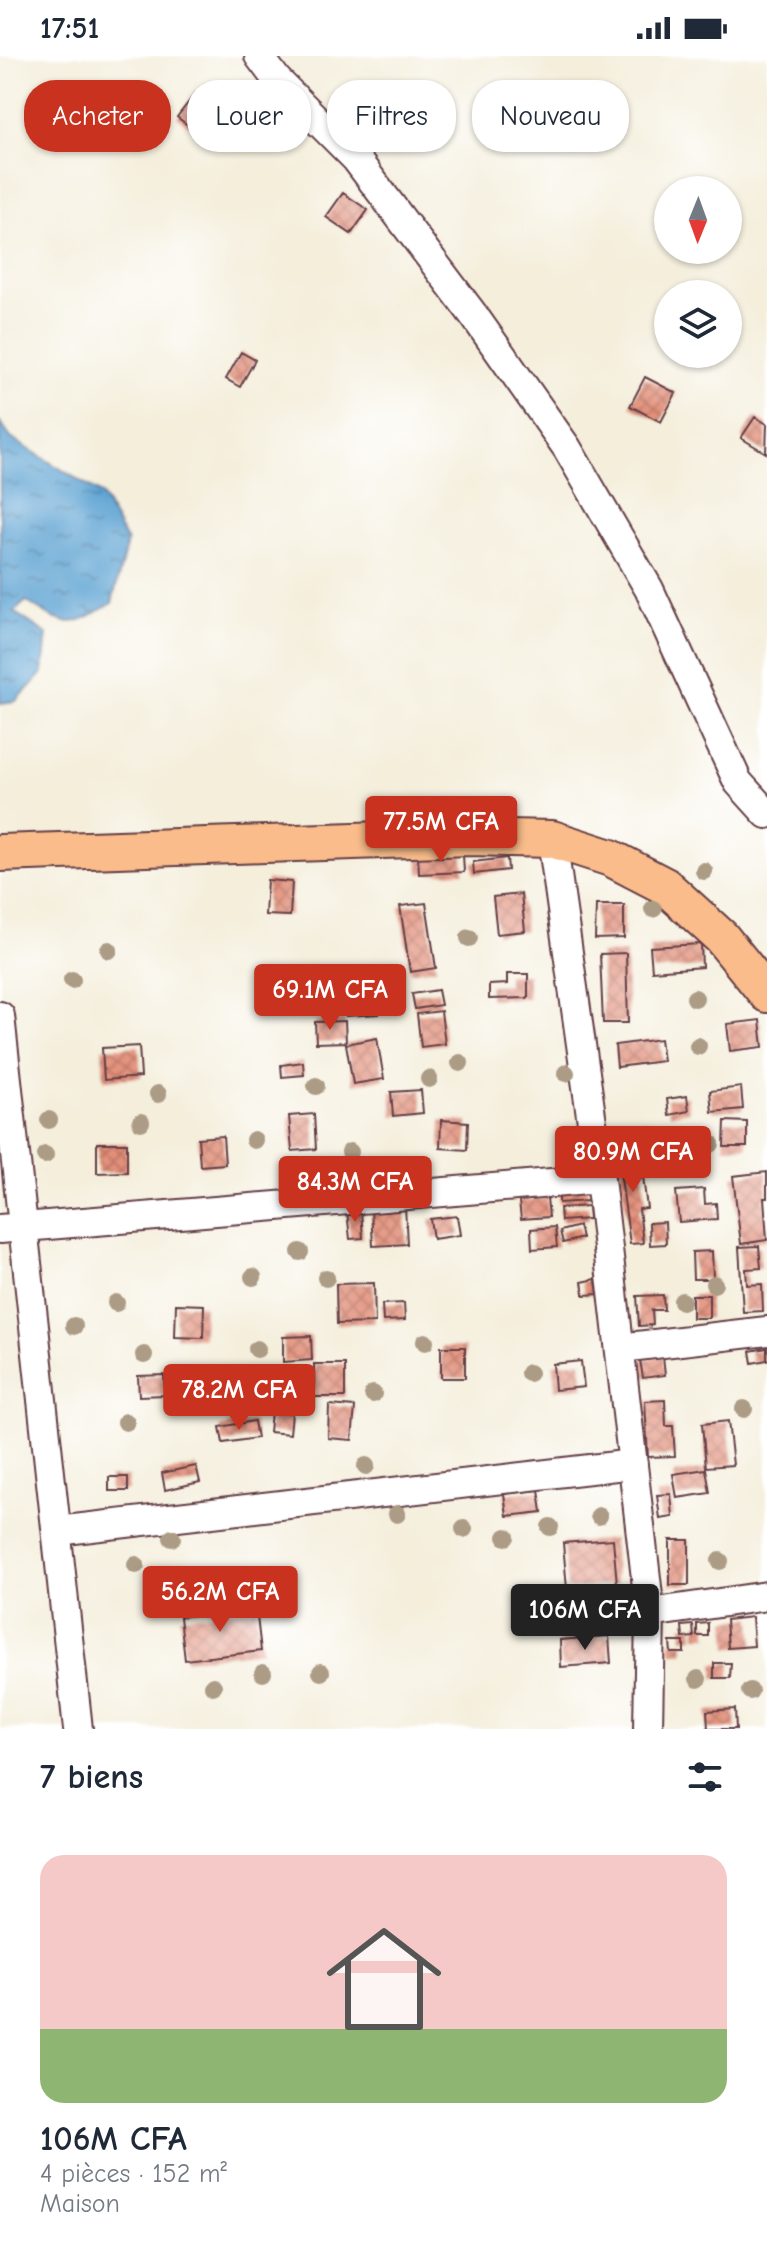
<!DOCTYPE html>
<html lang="fr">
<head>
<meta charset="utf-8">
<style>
	:root { --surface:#fff; --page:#f2f2f3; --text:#1f2937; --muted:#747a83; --line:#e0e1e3; --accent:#c8321e }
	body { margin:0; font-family:"Comic Neue",sans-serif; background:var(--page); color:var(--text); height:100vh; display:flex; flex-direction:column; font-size:30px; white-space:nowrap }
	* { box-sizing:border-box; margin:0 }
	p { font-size:26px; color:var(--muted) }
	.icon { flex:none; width:44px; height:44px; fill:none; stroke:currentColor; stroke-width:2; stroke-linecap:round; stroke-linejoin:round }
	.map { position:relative; height:1673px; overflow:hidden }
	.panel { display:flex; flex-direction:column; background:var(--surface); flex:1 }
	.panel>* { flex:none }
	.guide { position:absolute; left:24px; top:24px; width:720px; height:72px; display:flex; gap:16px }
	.needle { width:52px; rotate:181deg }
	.buttons { position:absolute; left:654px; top:120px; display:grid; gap:16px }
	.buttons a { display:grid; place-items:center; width:88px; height:88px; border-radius:50%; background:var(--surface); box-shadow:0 2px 6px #0004; font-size:40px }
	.price { position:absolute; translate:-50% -68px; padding:0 18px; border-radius:8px; background:var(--accent); color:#fff; font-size:26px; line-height:52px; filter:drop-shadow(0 2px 4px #0008) }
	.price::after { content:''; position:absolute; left:50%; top:48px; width:24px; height:18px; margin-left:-12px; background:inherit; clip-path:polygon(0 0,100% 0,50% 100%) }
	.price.current { background:#222; color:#fff }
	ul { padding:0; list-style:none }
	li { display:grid; align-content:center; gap:16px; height:424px; padding:0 40px }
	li+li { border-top:2px solid var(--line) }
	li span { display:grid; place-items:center; height:248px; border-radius:24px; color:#555 }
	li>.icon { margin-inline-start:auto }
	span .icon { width:144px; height:144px; fill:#fffc; stroke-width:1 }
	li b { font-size:34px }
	h2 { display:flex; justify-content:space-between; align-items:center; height:96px; padding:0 40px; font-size:34px }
	.chip { padding:0 28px; border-radius:32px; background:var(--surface); box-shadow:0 2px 6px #0004; font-size:28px; line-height:72px }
	.chip.current { background:var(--accent); color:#fff }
	.status { display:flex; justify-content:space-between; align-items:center; height:56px; padding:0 40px; background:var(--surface); direction:ltr }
	.status svg { height:22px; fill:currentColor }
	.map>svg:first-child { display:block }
</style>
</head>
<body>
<div class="status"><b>17:51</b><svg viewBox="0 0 49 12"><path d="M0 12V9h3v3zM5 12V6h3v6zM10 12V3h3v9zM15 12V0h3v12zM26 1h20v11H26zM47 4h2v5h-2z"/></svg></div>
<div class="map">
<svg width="767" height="1673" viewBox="0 0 767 1673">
	<defs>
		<pattern id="water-ripples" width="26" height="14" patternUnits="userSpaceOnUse" patternTransform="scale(2)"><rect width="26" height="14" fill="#5ba2d2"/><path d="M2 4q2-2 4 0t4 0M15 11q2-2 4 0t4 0" fill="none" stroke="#4d83ab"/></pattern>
		<pattern id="building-cross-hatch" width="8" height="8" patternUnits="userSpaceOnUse" patternTransform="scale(2)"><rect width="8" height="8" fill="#e38f79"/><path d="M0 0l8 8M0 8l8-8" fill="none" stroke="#ba7463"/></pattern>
	</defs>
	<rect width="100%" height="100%" fill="#fff"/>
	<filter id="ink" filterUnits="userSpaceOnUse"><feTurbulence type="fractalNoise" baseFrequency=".0125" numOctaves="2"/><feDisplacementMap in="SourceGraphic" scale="16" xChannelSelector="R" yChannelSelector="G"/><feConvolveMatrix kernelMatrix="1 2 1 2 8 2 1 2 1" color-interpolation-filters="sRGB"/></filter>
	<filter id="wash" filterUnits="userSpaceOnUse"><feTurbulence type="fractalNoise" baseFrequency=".006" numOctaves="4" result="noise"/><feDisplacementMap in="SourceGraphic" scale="32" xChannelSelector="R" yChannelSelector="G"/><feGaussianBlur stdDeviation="1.8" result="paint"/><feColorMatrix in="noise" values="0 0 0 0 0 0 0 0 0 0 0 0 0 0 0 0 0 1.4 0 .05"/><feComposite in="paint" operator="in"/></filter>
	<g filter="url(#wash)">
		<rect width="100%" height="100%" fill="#f4eedb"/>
		<path fill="url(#water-ripples)" stroke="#52607e" stroke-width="2" d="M0,366l11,16 90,56 26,48 -15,61c-42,26 -46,25 -86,-2l-12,11 33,22 -4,39 -27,28 -16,2z"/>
		<g id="blocks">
			<path fill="url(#building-cross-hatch)" d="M196,37l24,19 -18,24 -25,-19z
				M343,137l25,17 -17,24 -25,-17z
				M241,296l14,8 -15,27 -14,-8z
				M645,321l31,16 -15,29 -31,-16z
				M755,361l12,7 -1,29 -25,-15z
				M463,798l1,18 -45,2 -1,-17z
				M507,802l1,12 -34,4 -1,-12z
				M267,824l25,2 -2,34 -25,-1z
				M521,838l4,37 -28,3 -4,-37z
				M426,847l10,65 -26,4 -10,-66z
				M596,849h28v33l-29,1z
				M701,888l1,23 -50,4 -2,-24z
				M626,897l2,70h-25l-3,-69z
				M507,918h21v24l-39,1v-14l18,-1z
				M377,929l2,29 -33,2 -2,-28z
				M280,932l21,1 -1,18 -20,-1z
				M438,934l3,15 -26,4 -3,-15z
				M441,955l4,33 -24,3 -4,-33z
				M760,964l3,27 -33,4 -3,-27z
				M345,965l1,21 -30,1 -1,-21z
				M377,982l7,41 -31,5 -7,-40z
				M660,983l3,22 -46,6 -2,-22z
				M139,990l2,31 -37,3 -2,-32z
				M303,1006l1,13 -22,2 -1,-12z
				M741,1031l2,22 -31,3 -2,-21z
				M421,1034l2,23 -30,3 -2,-24z
				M687,1040l2,15 -20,4 -2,-16z
				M314,1058l2,35 -24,2 -3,-35z
				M441,1064l27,2 -1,28 -27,-2z
				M725,1065l22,1v25h-23z
				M223,1080l2,28 -25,2 -2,-28z
				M97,1087h30v29l-30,1z
				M640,1097l7,55 -8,1 4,34 -13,1 -12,-88z
				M767,1116v26h-3l3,42 -26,4 -8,-68z
				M587,1132l1,13 -29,2v-14z
				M704,1133l1,15 11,-1 1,16 -38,3 -3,-31z
				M547,1142l2,19 -28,2 -2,-18z
				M405,1150l2,38 -34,2 -2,-37z
				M588,1150l1,13 -28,2 -1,-13z
				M361,1154l2,28 -13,1 -3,-28z
				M457,1160l3,19 -27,4 -3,-20z
				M665,1166l1,22 -16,1 -1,-22z
				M579,1170l3,12 -19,5 -3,-12z
				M555,1171l2,20 -25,2 -1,-20z
				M759,1190l2,22 -15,1 1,16 15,-1 1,27 -20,1 -4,-65z
				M712,1195l1,28h-20l-1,-27z
				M596,1223l2,15 -14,1 -2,-13z
				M374,1227l1,40 -38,1 -1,-40z
				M663,1239l1,15h-12l1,15 -14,1 -2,-30z
				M692,1239h17v23h-17z
				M404,1247l1,17 -22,1 -1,-17z
				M176,1248l28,1 -1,33 -28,-1z
				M311,1280l1,24 -29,2v-25z
				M441,1291h24v31h-24z
				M767,1292v12l-15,3 -2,-12z
				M663,1300l2,19 -22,3 -3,-18z
				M581,1305l3,26 -29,3 -2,-26z
				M314,1308h31v33h-31z
				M183,1313h34v23h-34z
				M164,1319l1,20 -26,1 -1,-20z
				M665,1344l1,26h7l2,30 -27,1 -3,-56z
				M329,1349l26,2 -3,33 -24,-2z
				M271,1356l21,1 -2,21 -21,-2z
				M254,1365l3,17 -34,5 -3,-16z
				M728,1365l5,44 -27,2 -4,-43z
				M196,1410l4,16 -35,8 -3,-17z
				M706,1413l4,24 -33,5 -4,-24z
				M109,1421h19v14h-19z
				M539,1434l3,22 -35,4 -3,-22z
				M671,1438l2,23 -13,2 -3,-24z
				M613,1483l4,45 -50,5 -4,-46z
				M670,1484h19v45h-19z
				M256,1552l5,43 -76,9 -5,-43z
				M752,1561l2,29 -26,2 -2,-28z
				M708,1567v13h-11v-12z
				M693,1569l1,12 -11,1 -1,-12z
				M609,1580l2,27 -50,4 -1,-27z
				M670,1586h14v11h-13z
				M714,1607h17l-1,15h-16z
				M735,1653l1,20h-28l-1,-18z"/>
		</g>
	</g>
	<g filter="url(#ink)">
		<use href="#blocks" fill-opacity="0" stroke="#643e45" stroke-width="2"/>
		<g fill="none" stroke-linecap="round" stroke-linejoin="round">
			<defs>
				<path id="minor" d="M259,0l18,24 79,79 119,158 92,131 82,141 89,193 29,32
					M552,783l48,340 50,434 -2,116
					M0,960l78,713
					M0,1173l600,-50
					M620,1292l147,-17
					M57,1475l576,-67
					M650,1557l117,-17"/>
				<path id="major" d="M0,797l469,-16 83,2 59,19 54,28 56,51 46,57"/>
			</defs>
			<use href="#minor" stroke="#643e45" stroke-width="32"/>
			<use href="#major" stroke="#643e45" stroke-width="40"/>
			<use href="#minor" stroke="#fff" stroke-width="28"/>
			<use href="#major" stroke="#f9bc8a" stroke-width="36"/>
		</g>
		<g fill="#ac9c86">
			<circle cx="704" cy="815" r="9"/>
			<circle cx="653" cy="853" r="9"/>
			<circle cx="469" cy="882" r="9"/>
			<circle cx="109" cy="894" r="9"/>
			<circle cx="72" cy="924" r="9"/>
			<circle cx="695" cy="942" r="9"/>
			<circle cx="698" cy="990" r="9"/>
			<circle cx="460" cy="1007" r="9"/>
			<circle cx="566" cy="1017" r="9"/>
			<circle cx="429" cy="1023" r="9"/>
			<circle cx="316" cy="1030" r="9"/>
			<circle cx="158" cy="1038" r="9"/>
			<circle cx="49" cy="1064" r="9"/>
			<circle cx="141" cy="1066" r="9"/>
			<circle cx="649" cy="1079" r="9"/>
			<circle cx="254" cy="1084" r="9"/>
			<circle cx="711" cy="1088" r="9"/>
			<circle cx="662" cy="1092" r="9"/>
			<circle cx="350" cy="1096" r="9"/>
			<circle cx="45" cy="1099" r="9"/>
			<circle cx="300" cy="1196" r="9"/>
			<circle cx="253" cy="1221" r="9"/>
			<circle cx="326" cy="1222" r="9"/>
			<circle cx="714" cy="1228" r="9"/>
			<circle cx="682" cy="1245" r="9"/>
			<circle cx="116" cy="1247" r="9"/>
			<circle cx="74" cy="1270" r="9"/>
			<circle cx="425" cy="1286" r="9"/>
			<circle cx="257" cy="1293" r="9"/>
			<circle cx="144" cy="1299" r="9"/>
			<circle cx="529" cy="1317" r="9"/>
			<circle cx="373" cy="1338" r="9"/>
			<circle cx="744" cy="1353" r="9"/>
			<circle cx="126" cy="1366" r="9"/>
			<circle cx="366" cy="1410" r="9"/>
			<circle cx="397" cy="1458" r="9"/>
			<circle cx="599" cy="1460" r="9"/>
			<circle cx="550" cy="1471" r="9"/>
			<circle cx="464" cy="1473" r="9"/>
			<circle cx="506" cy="1481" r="9"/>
			<circle cx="172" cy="1482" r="9"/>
			<circle cx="720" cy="1505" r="9"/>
			<circle cx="136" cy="1509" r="9"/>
			<circle cx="321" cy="1616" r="9"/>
			<circle cx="263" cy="1617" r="9"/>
			<circle cx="698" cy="1623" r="9"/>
			<circle cx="213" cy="1630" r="9"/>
			<circle cx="750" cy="1635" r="9"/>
		</g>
	</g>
</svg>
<div class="buttons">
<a><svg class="needle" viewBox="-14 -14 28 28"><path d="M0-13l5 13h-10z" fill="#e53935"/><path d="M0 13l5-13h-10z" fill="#747a83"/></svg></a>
<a><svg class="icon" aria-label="layers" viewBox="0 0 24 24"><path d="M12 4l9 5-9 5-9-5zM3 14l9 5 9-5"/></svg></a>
</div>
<b class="price" style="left:441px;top:808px">77.5M CFA</b>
<b class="price" style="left:330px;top:976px">69.1M CFA</b>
<b class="price" style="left:633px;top:1138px">80.9M CFA</b>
<b class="price" style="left:355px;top:1168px">84.3M CFA</b>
<b class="price" style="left:239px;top:1376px">78.2M CFA</b>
<b class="price" style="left:220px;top:1578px">56.2M CFA</b>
<b class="price current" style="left:585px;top:1596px">106M CFA</b>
<div class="guide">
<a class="chip current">Acheter</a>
<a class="chip">Louer</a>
<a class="chip">Filtres</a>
<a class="chip">Nouveau</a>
</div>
</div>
<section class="panel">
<h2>7 biens<svg class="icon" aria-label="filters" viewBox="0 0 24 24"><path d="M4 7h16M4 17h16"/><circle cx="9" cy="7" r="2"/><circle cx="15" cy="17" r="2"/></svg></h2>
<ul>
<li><span style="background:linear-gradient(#f6c9c9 70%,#8fb573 0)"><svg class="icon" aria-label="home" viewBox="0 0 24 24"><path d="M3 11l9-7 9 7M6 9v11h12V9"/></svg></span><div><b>106M CFA</b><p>4 pièces · 152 m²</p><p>Maison</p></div></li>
</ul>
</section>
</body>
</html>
